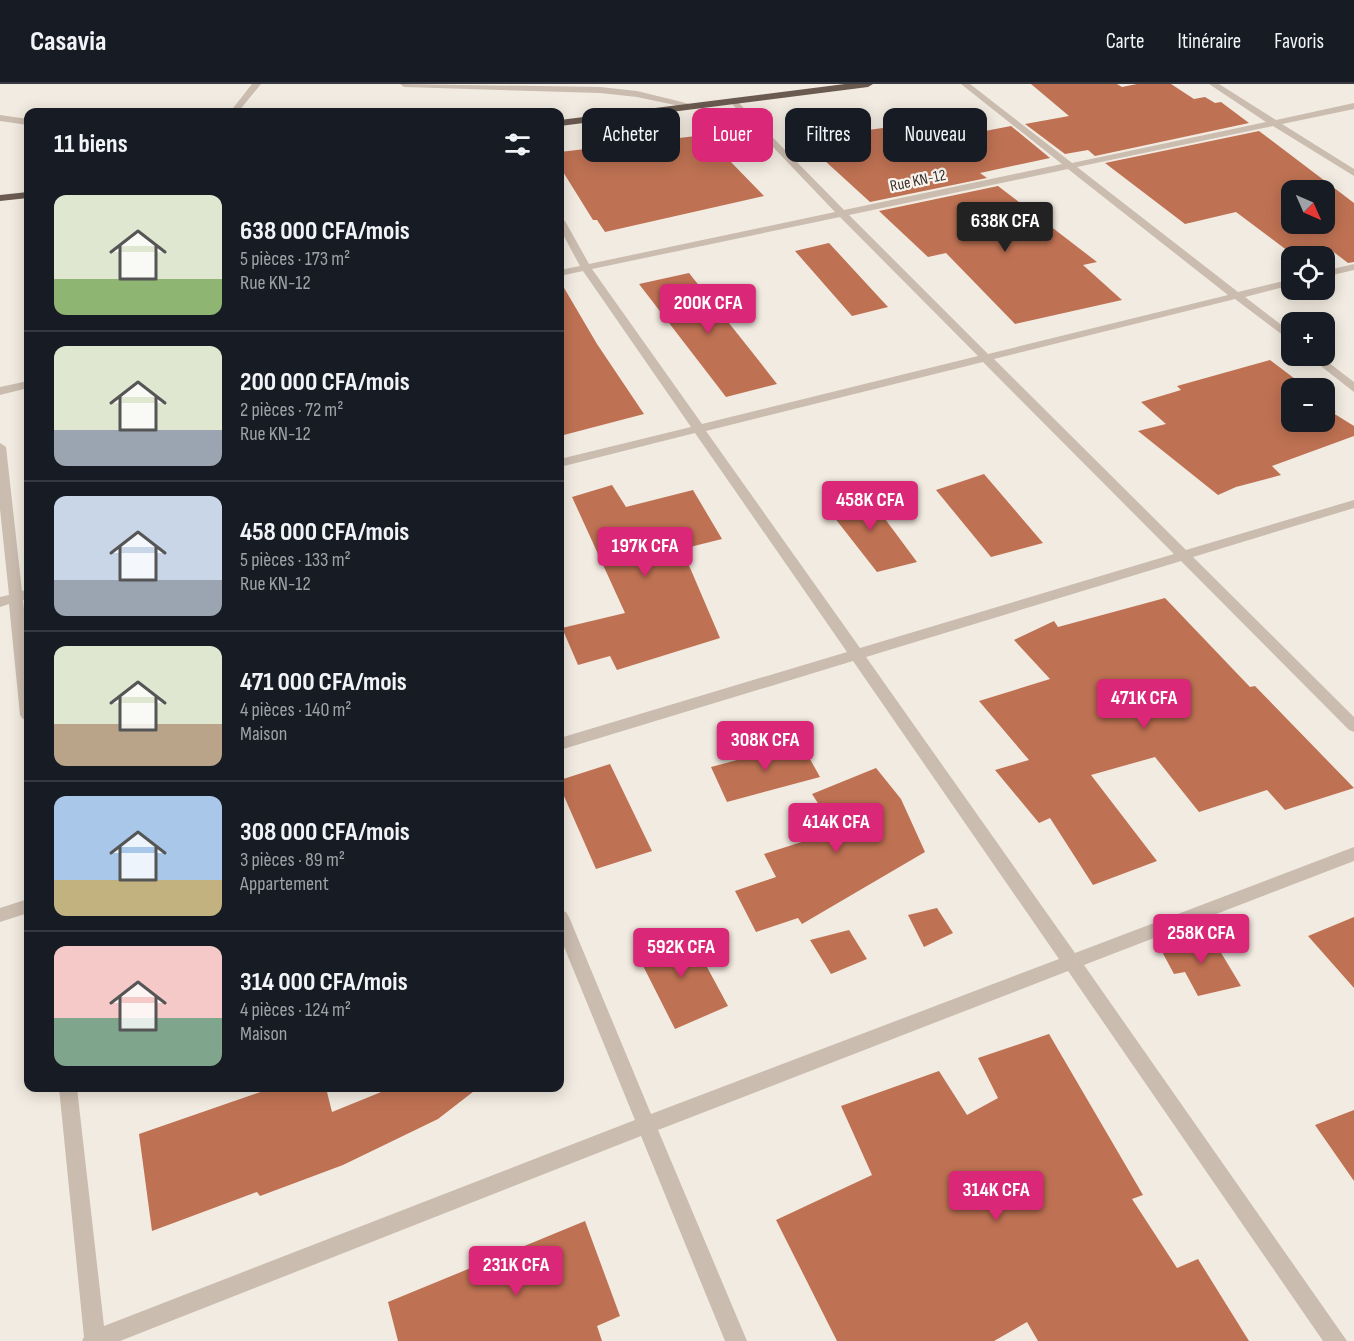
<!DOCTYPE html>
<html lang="fr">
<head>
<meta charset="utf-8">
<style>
	:root { --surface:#171b24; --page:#242831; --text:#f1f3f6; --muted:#9ea1a6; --line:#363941; --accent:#db2777 }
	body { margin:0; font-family:"Sofia Sans Condensed",sans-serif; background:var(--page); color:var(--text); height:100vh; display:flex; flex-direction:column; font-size:22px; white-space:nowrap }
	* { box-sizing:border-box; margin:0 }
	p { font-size:20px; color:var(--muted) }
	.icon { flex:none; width:33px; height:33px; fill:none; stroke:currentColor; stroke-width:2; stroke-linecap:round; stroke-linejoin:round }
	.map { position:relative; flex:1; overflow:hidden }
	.sheet { position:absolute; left:24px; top:24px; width:540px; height:984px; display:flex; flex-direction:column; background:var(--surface); border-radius:12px; box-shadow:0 3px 15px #0003 }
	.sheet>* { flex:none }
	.hud { position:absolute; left:582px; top:24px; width:570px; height:54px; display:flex; gap:12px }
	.needle { width:39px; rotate:135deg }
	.controls { position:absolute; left:1281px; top:96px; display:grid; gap:12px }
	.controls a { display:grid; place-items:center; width:54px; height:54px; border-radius:12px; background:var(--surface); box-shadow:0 3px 15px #0003; font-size:30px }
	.price { position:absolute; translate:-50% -51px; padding:0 14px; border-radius:6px; background:var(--accent); color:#fff; font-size:20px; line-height:39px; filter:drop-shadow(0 2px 3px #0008) }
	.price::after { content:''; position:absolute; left:50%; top:36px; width:18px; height:14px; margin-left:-9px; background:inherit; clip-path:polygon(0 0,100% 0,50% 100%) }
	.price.active { background:#222; color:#fff }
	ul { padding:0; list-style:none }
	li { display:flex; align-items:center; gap:18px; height:150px; padding:0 30px }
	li+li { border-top:2px solid var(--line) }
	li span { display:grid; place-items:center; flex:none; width:168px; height:120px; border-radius:12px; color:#555 }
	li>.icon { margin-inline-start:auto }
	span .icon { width:72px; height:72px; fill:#fffc; stroke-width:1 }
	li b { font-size:26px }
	h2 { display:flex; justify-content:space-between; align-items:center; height:72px; padding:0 30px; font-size:26px }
	.chip { padding:0 21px; border-radius:12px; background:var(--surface); box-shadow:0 3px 15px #0003; font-size:21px; line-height:54px }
	.chip.active { background:var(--accent); color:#fff }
	header { display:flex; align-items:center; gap:36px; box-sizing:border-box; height:84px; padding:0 30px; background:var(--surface); border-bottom:2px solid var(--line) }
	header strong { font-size:28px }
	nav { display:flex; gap:33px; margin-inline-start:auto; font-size:21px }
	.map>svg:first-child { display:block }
</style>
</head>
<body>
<header>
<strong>Casavia</strong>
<nav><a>Carte</a><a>Itinéraire</a><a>Favoris</a></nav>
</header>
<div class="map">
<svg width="1354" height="1257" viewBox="0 0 1354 1257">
	<rect width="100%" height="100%" fill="#f2ebe1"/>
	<path fill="#bf7253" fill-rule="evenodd" d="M1031,0h86l5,3 15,-3h34l23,15 11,-2 10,6 6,-1 28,21 -154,33 -7,-6 -23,4 -40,-30 44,-8z
		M965,33l15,15 31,-6 39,32 -70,15 7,5 -117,24 -69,-63z
		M1259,47l95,72v59l-6,1 -22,-17 -34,8 -56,-42 -51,12 -80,-61zM1292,106h32v34h-32z
		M713,50l15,25 36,37 -159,36 -8,-12h-4l-33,-53v-15z
		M998,102l99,76 -14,3 39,35 -107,24 -69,-71 -18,4 -49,-46z
		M829,159l59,64 -36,9 -57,-65z
		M689,189l63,79 25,32 -51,13 -87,-113z
		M560,197l37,63 47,70 -84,22z
		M1270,276l37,28h-15v34h32v-19l12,9 -3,1 21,13v10l-82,30 9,9 -45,12 -18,8 -80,-64 28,-7 -25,-22 40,-12 -4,-4z
		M984,390l59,69 -52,14 -55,-67z
		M612,401l14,22 67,-17 29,49 -40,10 38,89 -103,32 -7,-14 -32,9 -16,-37 63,-15 -53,-116z
		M865,408l52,70 -40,10 -54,-69z
		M1165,514l85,89 5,-1 99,102 -69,22 -18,-20 -68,22 -44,-55 -64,18 66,86 -64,24 -43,-67 -11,5 -44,-53 34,-10 -50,-59 71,-22 -36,-39 40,-19 4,6z
		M801,659l19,34 -93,25 -16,-35z
		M610,680l42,87 -56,18 -36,-82v-7z
		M876,684l25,31 24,53 -123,72 -4,-6 -42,14 -21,-41 41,-14 -12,-23 72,-23 -24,-37z
		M937,824l16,25 -29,14 -16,-32z
		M1354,833v71l-46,-52z
		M687,846l41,76 -53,23 -40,-79z
		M849,846l18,29 -36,15 -21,-34z
		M1211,852l30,50 -43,10 -13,-24 -11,2 -14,-26z
		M1049,950l94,161 -11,4 45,69 21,-9 51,82h-211l-11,-19 -33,19h-157l-61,-121 96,-45 -31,-69 98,-35 28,44 31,-17 -20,-40z
		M272,1004h54l6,24 59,-24h87l-40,31 -95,46 -83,31 -3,-4 -105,39 -13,-97z
		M1354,1026v71l-39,-56z
		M585,1137l35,95 -23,10 5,15h-204l-10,-39z"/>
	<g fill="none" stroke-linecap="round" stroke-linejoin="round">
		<path fill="#cabcae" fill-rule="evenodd" d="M252,0h9l-23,28h-8z
			M400,0l200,3 37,4 61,15 -4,3 -57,-12 -37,-4 -196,-6z
			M961,0h9l102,79 194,-41 -57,-38h10l57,36 78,-17v6l-72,15 72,45v7l-81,-50 -196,41 161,125 54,-13v6l-47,12 47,36v9l-57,-43 -241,60 192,191 168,-50v8l-161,49 161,160v15l-5,-2 -168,-169 -315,96 209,296 279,-106v14l-270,104 263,376h-24l-255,-370 -410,159 89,211h-22l-84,-205 -521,205h-38l2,-4 -25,-249h18l27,238 531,-206 -75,-183v-27l6,2 3,5 82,197 408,-155 -206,-298 -293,89v-12l287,-86 -152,-219 -135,34v-8l131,-32 -108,-156 -23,5v-6l20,-4 -20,-37v-11l5,3 24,43 246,-52 -104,-109v-4l3,-1 110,112 218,-46zM1068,85l160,126 -240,59 -139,-139zM840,133l138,139 -276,68 -110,-155zM983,278l191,192 -314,94 -154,-217z
			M0,31l28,4v6l-28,-4z
			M1354,180v6l-30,7v-6z
			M1308,272h12l34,26v10z
			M28,297v7l-28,7v-8z
			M0,359l6,4 16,144 6,-2v10l-5,1 5,51v70l-5,-2 -3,-4 -11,-111 -9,3v-10l9,-2 -9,-86z
			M28,815v14l-28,9v-14z"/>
		<path fill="#6a5a50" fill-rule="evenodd" d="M845,0h28l-5,3 -308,39v-6z
			M28,108v6l-28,3v-6z"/>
	</g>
	<g text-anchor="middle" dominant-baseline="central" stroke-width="4.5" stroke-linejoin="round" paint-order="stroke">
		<g font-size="16" fill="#39302c" stroke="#faf5ee">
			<text transform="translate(918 97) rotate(-12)">Rue KN-12</text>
		</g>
	</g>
</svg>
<div class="controls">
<a><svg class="needle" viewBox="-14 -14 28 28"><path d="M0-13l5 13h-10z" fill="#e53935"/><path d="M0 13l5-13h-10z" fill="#9ea1a6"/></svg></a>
<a><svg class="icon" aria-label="locate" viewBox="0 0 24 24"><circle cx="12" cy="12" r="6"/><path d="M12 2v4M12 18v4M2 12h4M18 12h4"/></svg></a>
<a>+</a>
<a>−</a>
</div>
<b class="price active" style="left:1005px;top:169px">638K CFA</b>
<b class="price" style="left:708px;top:251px">200K CFA</b>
<b class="price" style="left:870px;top:448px">458K CFA</b>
<b class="price" style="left:645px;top:494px">197K CFA</b>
<b class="price" style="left:1144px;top:646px">471K CFA</b>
<b class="price" style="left:765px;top:688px">308K CFA</b>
<b class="price" style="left:836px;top:770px">414K CFA</b>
<b class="price" style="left:1201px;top:881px">258K CFA</b>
<b class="price" style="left:681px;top:895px">592K CFA</b>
<b class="price" style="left:996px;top:1138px">314K CFA</b>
<b class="price" style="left:516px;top:1213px">231K CFA</b>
<div class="hud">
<a class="chip">Acheter</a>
<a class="chip active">Louer</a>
<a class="chip">Filtres</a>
<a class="chip">Nouveau</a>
</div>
<section class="sheet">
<h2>11 biens<svg class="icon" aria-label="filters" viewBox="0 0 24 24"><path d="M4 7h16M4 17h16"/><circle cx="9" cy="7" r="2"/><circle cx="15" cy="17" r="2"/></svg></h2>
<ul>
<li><span style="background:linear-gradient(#dfe7d0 70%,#8fb573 0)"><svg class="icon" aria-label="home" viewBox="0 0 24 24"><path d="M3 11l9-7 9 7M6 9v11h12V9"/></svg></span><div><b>638 000 CFA/mois</b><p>5 pièces · 173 m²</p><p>Rue KN-12</p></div></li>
<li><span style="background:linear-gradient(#dfe7d0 70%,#9aa5b1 0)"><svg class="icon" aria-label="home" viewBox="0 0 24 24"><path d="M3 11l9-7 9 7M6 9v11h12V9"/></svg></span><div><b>200 000 CFA/mois</b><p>2 pièces · 72 m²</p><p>Rue KN-12</p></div></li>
<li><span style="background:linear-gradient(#c9d6e8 70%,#9aa5b1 0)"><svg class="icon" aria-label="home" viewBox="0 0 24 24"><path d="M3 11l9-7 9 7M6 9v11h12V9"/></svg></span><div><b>458 000 CFA/mois</b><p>5 pièces · 133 m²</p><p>Rue KN-12</p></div></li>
<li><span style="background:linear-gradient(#dfe7d0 65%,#b9a48a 0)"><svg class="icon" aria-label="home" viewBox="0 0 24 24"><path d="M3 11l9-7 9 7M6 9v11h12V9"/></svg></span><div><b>471 000 CFA/mois</b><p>4 pièces · 140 m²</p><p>Maison</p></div></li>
<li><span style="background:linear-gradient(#a9c7e8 70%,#c2b280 0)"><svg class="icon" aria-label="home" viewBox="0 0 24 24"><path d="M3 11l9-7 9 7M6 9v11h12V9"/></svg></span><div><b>308 000 CFA/mois</b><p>3 pièces · 89 m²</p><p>Appartement</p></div></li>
<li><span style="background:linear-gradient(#f6c9c9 60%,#7fa58c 0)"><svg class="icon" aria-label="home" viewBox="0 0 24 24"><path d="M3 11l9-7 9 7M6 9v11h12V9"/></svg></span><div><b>314 000 CFA/mois</b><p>4 pièces · 124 m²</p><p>Maison</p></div></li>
</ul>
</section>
</div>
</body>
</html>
